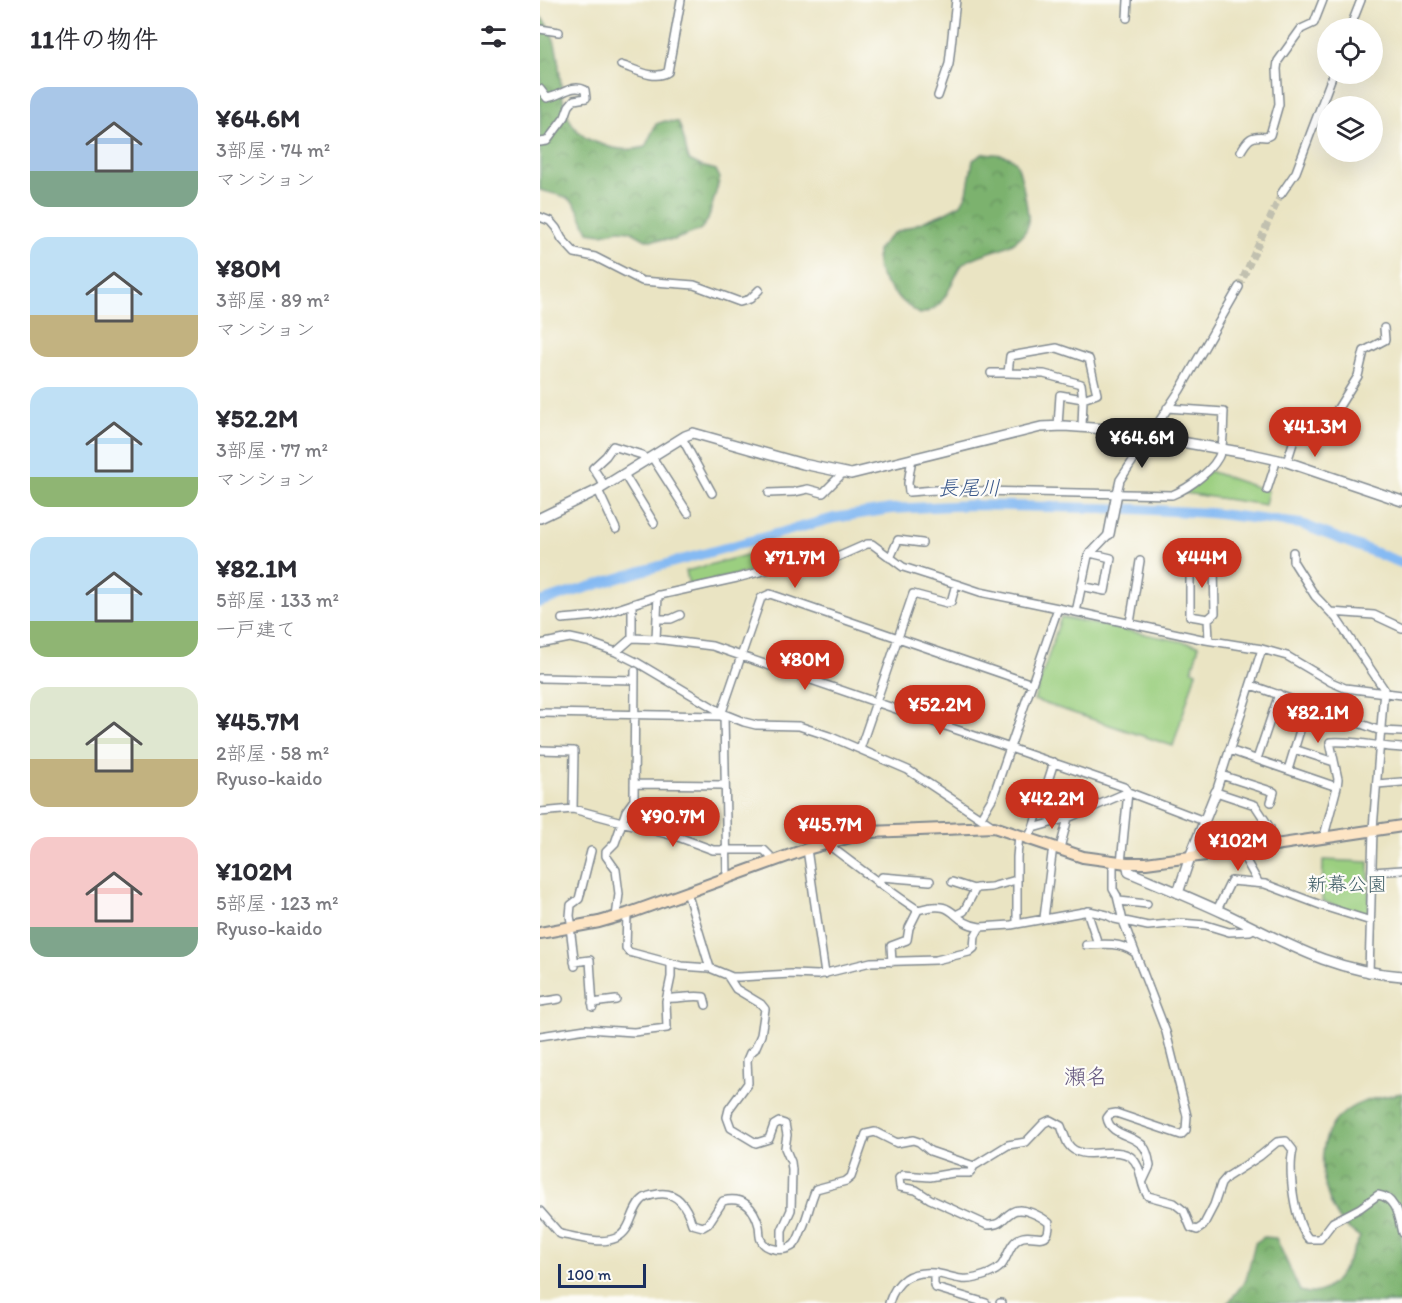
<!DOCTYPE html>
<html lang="ja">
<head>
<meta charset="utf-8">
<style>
	:root { --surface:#fff; --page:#f2f2f3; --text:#2b2b33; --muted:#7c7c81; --accent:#c8321e }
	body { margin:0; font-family:Itim,"Klee One",sans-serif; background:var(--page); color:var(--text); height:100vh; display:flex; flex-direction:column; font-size:22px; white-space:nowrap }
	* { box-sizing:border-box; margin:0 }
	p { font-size:20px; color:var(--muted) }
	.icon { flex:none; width:33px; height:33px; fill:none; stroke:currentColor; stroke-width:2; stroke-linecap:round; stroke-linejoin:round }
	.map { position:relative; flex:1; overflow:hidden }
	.details { display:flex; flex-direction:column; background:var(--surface); width:540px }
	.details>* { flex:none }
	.controls { position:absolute; left:777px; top:18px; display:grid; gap:12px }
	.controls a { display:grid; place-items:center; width:66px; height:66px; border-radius:50%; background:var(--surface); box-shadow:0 6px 24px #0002; font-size:30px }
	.scale { position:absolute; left:18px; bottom:15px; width:88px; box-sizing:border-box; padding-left:6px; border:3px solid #1b2f5e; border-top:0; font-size:16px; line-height:21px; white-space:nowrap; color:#1b2f5e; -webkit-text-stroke:4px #fdfcf7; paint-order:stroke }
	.price { position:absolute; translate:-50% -51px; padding:0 14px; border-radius:21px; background:var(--accent); color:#fff; font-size:20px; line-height:39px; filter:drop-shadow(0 2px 3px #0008) }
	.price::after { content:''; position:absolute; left:50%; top:36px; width:18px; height:14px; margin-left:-9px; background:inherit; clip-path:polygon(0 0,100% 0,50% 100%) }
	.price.current { background:#222; color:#fff }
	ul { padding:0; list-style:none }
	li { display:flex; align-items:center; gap:18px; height:150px; padding:0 30px }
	li span { display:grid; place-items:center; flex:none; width:168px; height:120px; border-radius:18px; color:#555 }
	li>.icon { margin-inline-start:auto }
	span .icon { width:72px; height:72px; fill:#fffc; stroke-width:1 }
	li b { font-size:26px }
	h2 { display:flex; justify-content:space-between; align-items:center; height:72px; padding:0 30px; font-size:26px }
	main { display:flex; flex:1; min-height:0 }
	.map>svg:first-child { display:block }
</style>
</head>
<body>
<main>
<section class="details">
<h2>11件の物件<svg class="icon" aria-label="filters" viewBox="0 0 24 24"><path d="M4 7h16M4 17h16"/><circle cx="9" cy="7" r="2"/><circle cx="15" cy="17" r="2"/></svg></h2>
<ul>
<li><span style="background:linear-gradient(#a9c7e8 70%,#7fa58c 0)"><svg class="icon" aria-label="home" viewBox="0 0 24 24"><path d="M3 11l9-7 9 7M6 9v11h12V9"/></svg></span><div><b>¥64.6M</b><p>3部屋 · 74 m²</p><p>マンション</p></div></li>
<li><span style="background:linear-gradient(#bfe0f5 65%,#c2b280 0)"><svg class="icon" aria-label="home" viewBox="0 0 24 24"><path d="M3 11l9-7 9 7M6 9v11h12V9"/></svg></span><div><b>¥80M</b><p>3部屋 · 89 m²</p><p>マンション</p></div></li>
<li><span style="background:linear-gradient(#bfe0f5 75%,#8fb573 0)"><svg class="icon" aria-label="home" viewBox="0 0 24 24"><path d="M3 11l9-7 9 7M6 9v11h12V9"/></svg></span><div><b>¥52.2M</b><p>3部屋 · 77 m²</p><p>マンション</p></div></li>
<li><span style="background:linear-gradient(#bfe0f5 70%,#8fb573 0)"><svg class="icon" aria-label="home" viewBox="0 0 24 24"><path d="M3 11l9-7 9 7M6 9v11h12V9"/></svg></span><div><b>¥82.1M</b><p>5部屋 · 133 m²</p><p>一戸建て</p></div></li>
<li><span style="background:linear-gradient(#dfe7d0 60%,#c2b280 0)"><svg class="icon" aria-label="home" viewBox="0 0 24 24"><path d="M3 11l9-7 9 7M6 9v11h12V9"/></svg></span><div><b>¥45.7M</b><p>2部屋 · 58 m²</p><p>Ryuso-kaido</p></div></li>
<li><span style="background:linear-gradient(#f6c9c9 75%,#7fa58c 0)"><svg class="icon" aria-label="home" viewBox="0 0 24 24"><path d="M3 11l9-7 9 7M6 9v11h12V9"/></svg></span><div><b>¥102M</b><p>5部屋 · 123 m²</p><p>Ryuso-kaido</p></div></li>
</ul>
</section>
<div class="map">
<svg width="862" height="1303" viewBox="0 0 862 1303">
	<defs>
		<pattern id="forest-crowns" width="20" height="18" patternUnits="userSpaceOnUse" patternTransform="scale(1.5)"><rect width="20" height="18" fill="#7cb26e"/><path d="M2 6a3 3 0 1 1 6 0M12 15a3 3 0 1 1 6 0" fill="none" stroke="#65915e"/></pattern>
	</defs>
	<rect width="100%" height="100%" fill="#fdfcf7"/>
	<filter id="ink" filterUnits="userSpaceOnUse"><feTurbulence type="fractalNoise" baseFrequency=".0167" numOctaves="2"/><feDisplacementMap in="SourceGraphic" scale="12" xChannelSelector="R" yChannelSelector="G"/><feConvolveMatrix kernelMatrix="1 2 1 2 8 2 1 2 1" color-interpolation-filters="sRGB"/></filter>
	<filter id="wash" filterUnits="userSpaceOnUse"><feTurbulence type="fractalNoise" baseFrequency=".008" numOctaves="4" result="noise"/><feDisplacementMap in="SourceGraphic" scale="24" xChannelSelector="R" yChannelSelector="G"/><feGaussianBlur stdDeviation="1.35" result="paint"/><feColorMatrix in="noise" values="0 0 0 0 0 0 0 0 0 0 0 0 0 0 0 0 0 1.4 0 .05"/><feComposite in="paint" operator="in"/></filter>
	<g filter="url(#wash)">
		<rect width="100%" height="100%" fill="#eae4c3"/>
		<path fill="url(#forest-crowns)" stroke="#4c7066" stroke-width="1.5" d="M0,16c33,33 6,95 46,122 5,3 12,5 18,7 12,5 28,6 41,2l11,-23 9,-3 13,1c6,11 7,26 11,38l12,6 15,4 4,8 -12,42 -8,10 -26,10h-28l-16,-9 -11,-1 -17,4 -14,-2c-16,-36 -11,-32 -48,-42z
			M444,153c9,1 24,1 31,8 5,5 15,56 13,63 0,3 -2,6 -4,9 -16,20 -43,17 -61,31 -3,3 -5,8 -7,12 -9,18 -15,34 -36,38 -15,-9 -41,-31 -43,-50 -1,-4 0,-9 0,-14l15,-16 50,-20 19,-10 6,-11 6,-33z
			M862,1093v203l-3,7h-171l18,-23 9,-37 9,-6 12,1 24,53c4,1 10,3 14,2 24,-2 36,-38 46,-56 -7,-5 -17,-11 -21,-18 -19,-31 -27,-83 6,-107 16,-13 38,-15 57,-19z"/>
		<path fill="#9bcf80" stroke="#5b7f6f" stroke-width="1.5" d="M669,471l59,20 -3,14 -81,-12z
			M233,548l2,10 -11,8v3l-75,16 -3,-14z
			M521,617l138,28 -7,25 4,2 -23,74 -139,-46z
			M783,860l46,2v55l-47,-16z"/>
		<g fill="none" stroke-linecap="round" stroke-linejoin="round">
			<path stroke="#85baf3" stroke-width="10" d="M0,602l105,-32 189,-52 57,-9 81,-4 162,4 76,4 91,11 101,39"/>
		</g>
	</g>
	<g filter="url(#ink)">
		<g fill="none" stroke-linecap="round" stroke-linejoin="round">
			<path stroke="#c1c0af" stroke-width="7" stroke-dasharray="7 3.5" stroke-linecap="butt" d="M699,287l42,-93"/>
			<defs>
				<path id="minor" d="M587,18l1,-18
					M810,28l11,-28
					M0,29l19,3
					M81,65c14,4 33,16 47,7l13,-72
					M0,89l7,9c14,-2 25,-15 38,-8l1,8 -12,2 -5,6 -4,11 -18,24 -7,1
					M398,96l11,-32 7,-64
					M701,151c7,-12 10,-16 25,-14l4,-2 9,-31 -2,-35 1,-8 23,-32 13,-6 9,-23
					M741,194l15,-22 37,-98
					M0,217l10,4 6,7 6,11 13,14 20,4 47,24 52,4 46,17 10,-3 9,-9
					M451,373h17
					M518,426l2,-31 23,4 -2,-15 -37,-10 -36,-1 2,-17 47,-8 32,11 8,35 -14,5 -1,28
					M142,438l30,55
					M112,457l36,56
					M372,458l-4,25 1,9 26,-2 237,5c17,-7 44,-26 49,-44 3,-12 2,-26 3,-39l-57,-4
					M747,462l13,-41 16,3 10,-3 9,-8 23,-37 6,-25 21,-11 -1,-12
					M84,474l30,49
					M65,486l-12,-18 13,-12 7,-10 29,9 4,5
					M58,490l18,39
					M727,490l10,-31
					M229,493l25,-1 14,-3 15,4 20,-20
					M577,493l3,-13 60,-90 59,-103
					M753,552v9l22,35 21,22 48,71 -11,140 -4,144
					M350,558l8,-18 24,3
					M650,563v53l18,3 1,21
					M650,569l30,-2
					M541,586l24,5 6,-33 -21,-5
					M92,604v34
					M518,608l148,32 56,9 25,7 44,26 14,6 57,7
					M536,612l12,-56 21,-22
					M791,612l43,3 28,13
					M22,619l34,-3 64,-21 77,-17 56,-15 33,-1 41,-18h5l31,23 53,17
					M118,619h13l9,-4
					M668,619l7,-6 -1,-45
					M590,623l10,-62
					M116,639l2,-44
					M0,644l30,-6 18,4 28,10 22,11 86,51 20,8 12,3 43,1 30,10 79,34 86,57
					M722,649l-46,143 39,13 15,23 4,16
					M76,652l16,-14 24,1 56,7 412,141 4,5 76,29
					M0,678l95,2
					M711,685l130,46 21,1
					M182,712l39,-114 9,-4 262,90
					M0,713l180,3 4,-2
					M184,714l3,163
					M320,749l53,-155 34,9 4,-1 5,-18 24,8 78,16 -65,189 -12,20
					M754,749l40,13
					M0,750l34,1 -1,58
					M689,750l108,37 -13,49
					M717,759l22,-65
					M748,770l20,-66
					M681,775l53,17 -3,10
					M94,784l91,1
					M837,784l25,-2
					M797,787l1,-8 -8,-37c25,-2 47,5 72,6
					M0,812l33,-3 105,28 35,13h51l6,6 2,7
					M493,828l21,-66
					M489,837l4,-9 35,-10 60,-26 -7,71
					M286,843c30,23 60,46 92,67 41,-12 30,12 62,17
					M520,848l8,-30
					M267,849l18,125
					M700,850l18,32
					M573,861v28l4,7 6,25 43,111 21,84 -1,14 -5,5 -65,-22 -6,1 -3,4c3,18 27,16 37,29 4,5 5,13 6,19l-7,15
					M833,872l29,-2
					M412,882l22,7
					M338,883l4,-6 48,4
					M147,892l23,76
					M579,901l28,3
					M677,910l14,-29 34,3 61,23 45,14
					M547,911l11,33
					M87,914l-1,34 3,4 52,14 29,2 22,9h7l52,-3 27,1 53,-13 65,-2 33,-8 5,-4 1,-12 5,-9 31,-2 78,-14 18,4 8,4 33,7 32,-3 26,2 23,7 21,-1 5,-3
					M416,915l8,-4 12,-23 15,-1 25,-7
					M76,917l3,-23 -3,-24 -10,-14v-4l9,-9 11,-32 8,-11 1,-129
					M504,918l9,-72
					M477,923v-66l2,-22
					M30,927l5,39
					M32,927l-2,-11 1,-11 8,-6 12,-48
					M546,945c17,-1 33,-3 48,7
					M34,962l16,-2 3,47
					M352,962l-1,-16 16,-6 2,-12 9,-18
					M187,975l9,14 25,15 4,5 -4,26 -6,14 -5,4 -3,7 1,23 -19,26 -2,8 4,11 25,15 13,-4 5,-14 5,-3 6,2 2,11 -2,13 6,14 1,8 -1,40 -9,20v19
					M127,998c13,1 24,-3 37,-1l2,8
					M0,1002l19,-3
					M52,1003l24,-3
					M0,1036l46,-7 48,3 33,-4 -1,-27 5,-24v-14
					M0,1211l20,23c17,3 40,11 56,4 16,-7 14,-25 25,-37 4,-5 11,-6 17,-7 20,-3 29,13 34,30l11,3 5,-3 15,-23c20,-5 31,6 36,25 1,4 0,10 2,14 5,11 24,12 33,5 4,-4 6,-11 8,-16 6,-13 8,-27 14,-40l30,-8 5,-4 15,-43 9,-2 22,11 16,-3 6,2 11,9 44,15 34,-21 18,-3 18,-19 6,-3 11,6c2,5 4,12 7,18 13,20 46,0 63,13 12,10 8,27 17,39l26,7 10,8 7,17 6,2 6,-4 11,-21 7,-21 6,-7 33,-21 17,-14 9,-1 7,9c-5,20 1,73 16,89h11l13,-17 27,-14 18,-13c19,3 20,23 24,38
					M394,1273v12l2,3 50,15
					M349,1303c7,-23 21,-32 45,-30 15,2 26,9 42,5 8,-2 18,-5 25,-12 7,-8 9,-26 22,-29 12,-3 27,9 26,-14 -8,-7 -27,-17 -37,-11 -11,7 -9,13 -25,13l-57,-26 -14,-9 -16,-3 -1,-9 4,-3 27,2 23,-4h17l4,-7
					M460,1303h1"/>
				<path id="tertiary" d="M0,518l58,-28 87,-54 8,-3 110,31 48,10 190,-47 23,-1 42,3 145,25 36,8 115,39
					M569,534l8,-41
					M587,863l2,9c33,14 65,27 97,42 62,30 105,57 176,62
					M638,893l12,-36 26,-65"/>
				<path id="secondary" d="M0,933l59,-11 28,-8 180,-65 62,-17 125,-5 89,30 44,6h19l89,-12 167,-25"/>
			</defs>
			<use href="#minor" stroke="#828a90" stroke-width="10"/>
			<use href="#tertiary" stroke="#828a90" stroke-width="12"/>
			<use href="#secondary" stroke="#828a90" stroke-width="14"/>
			<use href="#minor" stroke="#fff" stroke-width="7"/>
			<use href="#tertiary" stroke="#fff" stroke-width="9"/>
			<use href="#secondary" stroke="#fde5c5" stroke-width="10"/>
		</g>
	</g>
	<g text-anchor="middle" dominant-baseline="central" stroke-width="4.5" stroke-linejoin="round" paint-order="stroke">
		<g font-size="20" fill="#415f68" stroke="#fdfcf7">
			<text x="807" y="884">新幕公園</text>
		</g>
		<g font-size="21" font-style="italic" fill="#3b598b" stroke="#fdfcf7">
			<text x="429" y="487">長尾川</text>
		</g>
		<g font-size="22" fill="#60537c" stroke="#fdfcf7">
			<text x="546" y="1076">瀬名</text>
		</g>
	</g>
</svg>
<div class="controls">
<a><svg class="icon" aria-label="locate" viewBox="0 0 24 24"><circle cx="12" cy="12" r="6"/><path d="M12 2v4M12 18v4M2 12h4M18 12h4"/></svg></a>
<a><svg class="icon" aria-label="layers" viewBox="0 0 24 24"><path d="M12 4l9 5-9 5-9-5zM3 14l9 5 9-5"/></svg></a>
</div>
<div class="scale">100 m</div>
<b class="price" style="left:775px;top:458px">¥41.3M</b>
<b class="price current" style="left:602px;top:469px">¥64.6M</b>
<b class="price" style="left:255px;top:589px">¥71.7M</b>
<b class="price" style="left:662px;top:589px">¥44M</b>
<b class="price" style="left:265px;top:691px">¥80M</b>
<b class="price" style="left:400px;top:736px">¥52.2M</b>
<b class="price" style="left:778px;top:744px">¥82.1M</b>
<b class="price" style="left:512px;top:830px">¥42.2M</b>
<b class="price" style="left:133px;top:848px">¥90.7M</b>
<b class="price" style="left:290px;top:856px">¥45.7M</b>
<b class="price" style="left:698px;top:872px">¥102M</b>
</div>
</main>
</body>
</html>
